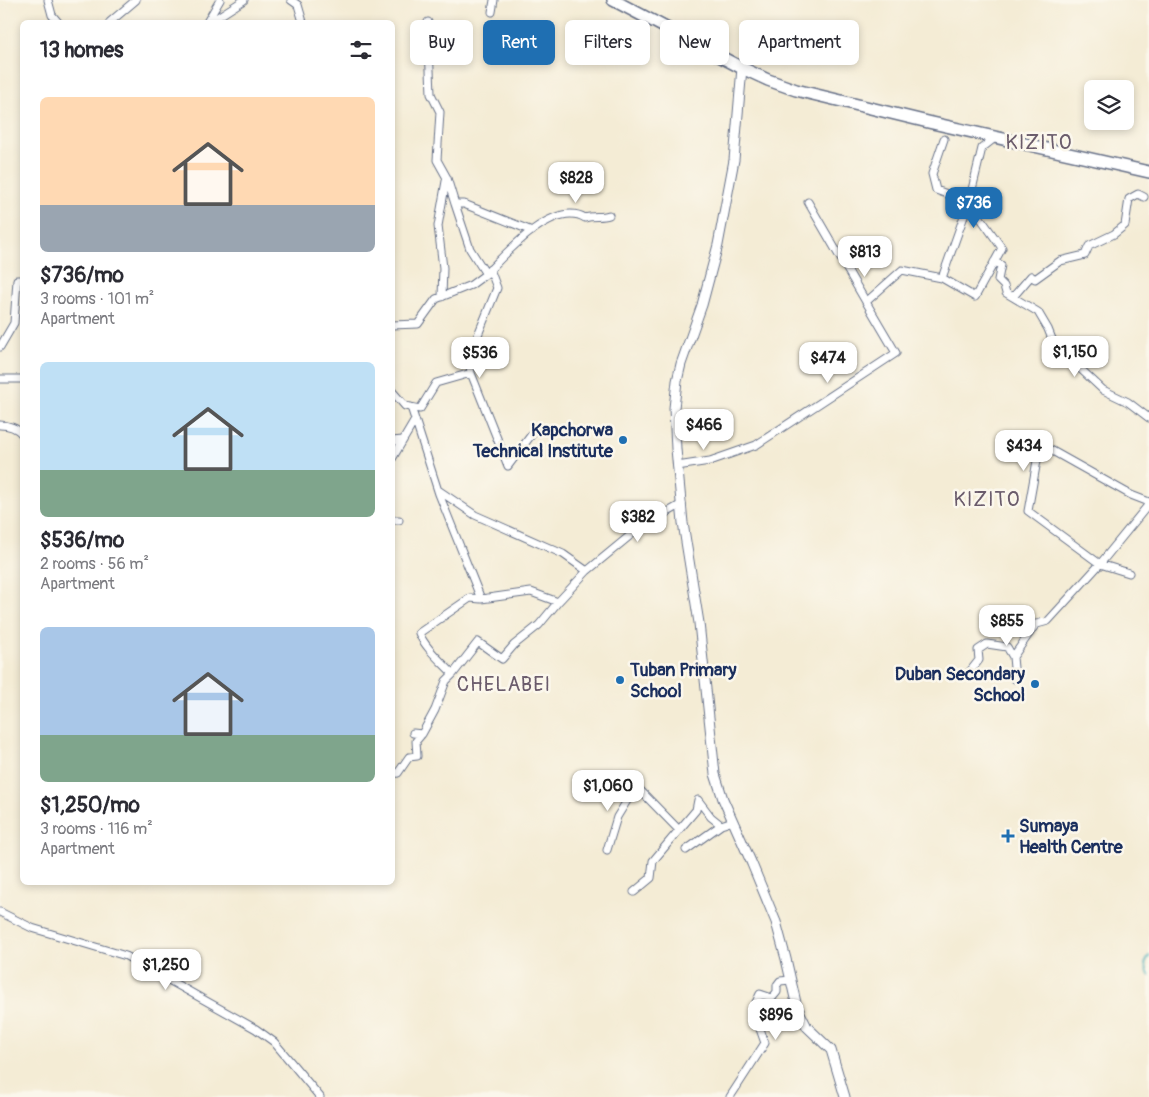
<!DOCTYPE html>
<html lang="en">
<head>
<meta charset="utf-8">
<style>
	:root { --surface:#fff; --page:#f7f7f7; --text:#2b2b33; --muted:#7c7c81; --accent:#1f6fb2 }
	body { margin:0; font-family:Pangolin,sans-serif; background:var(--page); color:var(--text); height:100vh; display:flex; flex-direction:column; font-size:19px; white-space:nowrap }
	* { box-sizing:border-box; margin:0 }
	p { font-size:16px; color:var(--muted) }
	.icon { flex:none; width:28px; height:28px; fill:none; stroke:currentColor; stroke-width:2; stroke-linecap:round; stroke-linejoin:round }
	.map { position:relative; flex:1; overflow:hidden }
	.panel { position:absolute; left:20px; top:20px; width:375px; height:865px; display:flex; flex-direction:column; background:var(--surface); border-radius:8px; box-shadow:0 2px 8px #0003 }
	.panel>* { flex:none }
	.guide { position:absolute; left:410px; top:20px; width:475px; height:45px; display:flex; gap:10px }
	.controls { position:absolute; left:1084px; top:80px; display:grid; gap:10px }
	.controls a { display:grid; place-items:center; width:50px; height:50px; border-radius:8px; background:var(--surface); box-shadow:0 2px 8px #0003; font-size:25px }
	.price { position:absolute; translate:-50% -42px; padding:0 11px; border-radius:10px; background:#fff; color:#222; font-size:16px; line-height:32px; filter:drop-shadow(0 1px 2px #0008) }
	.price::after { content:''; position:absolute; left:50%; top:30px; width:15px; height:11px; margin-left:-8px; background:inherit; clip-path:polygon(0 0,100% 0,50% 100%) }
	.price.current { background:var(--accent); color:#fff }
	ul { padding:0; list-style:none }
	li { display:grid; align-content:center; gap:10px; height:265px; padding:0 20px }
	li span { display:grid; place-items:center; height:155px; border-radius:8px; color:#555 }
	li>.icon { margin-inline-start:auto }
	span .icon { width:90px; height:90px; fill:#fffc; stroke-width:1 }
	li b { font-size:21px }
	h2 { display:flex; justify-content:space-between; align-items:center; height:60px; padding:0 20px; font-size:21px }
	.chip { padding:0 18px; border-radius:8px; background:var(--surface); box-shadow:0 2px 8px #0003; font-size:18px; line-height:45px }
	.chip.current { background:var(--accent); color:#fff }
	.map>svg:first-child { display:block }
</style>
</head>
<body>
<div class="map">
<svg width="1149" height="1097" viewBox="0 0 1149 1097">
	<rect width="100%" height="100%" fill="#fbf7ec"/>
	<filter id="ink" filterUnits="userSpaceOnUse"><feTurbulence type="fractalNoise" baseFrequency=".02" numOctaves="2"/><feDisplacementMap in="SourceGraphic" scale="10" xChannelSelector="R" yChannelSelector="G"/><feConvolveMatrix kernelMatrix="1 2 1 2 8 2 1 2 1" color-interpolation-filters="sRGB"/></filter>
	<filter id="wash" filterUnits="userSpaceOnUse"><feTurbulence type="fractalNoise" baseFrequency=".0096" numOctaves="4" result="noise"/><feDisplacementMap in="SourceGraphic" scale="20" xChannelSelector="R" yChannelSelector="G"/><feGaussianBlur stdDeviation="1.12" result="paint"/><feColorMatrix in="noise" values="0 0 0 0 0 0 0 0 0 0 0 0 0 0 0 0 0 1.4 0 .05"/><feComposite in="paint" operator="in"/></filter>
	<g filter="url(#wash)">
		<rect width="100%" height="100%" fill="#f4ecd5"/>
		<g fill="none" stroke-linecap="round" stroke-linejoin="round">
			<path stroke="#3babb8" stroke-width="2" d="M1149,956l-4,8 4,11"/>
		</g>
	</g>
	<g filter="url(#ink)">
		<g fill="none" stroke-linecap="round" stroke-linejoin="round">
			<defs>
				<path id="minor" d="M48,0l4,15 6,7
					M291,0l7,5 5,17
					M492,12l2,-12
					M110,22l26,-22
					M207,22l13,-22
					M210,22l34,-22
					M428,22l3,72 9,18 -3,48 10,18 8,26
					M944,139l-12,35 4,16 33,12 -27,76 33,19 27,-49 -33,-46 13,-54 14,-11
					M808,202l58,100 36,-32 40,8
					M532,231l-68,-27h-9l15,45 16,25c19,-20 68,-75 99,-56 8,-3 16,0 24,-3
					M994,262l7,3 -3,15 6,6 2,7 32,19 10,17 6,15 49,46 25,12 21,16
					M442,297l1,-29 -5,-42 8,-45
					M1013,297l18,-21 4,3 25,-18 25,-6 4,-9 25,-12 11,-9 4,-26 9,-5 6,3
					M392,325l26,-1 18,-25 35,-14 15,-11
					M0,347l14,-24 3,-43h5
					M471,373l37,93 27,-36
					M0,379h22
					M392,391l13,15 15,3 16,-26 35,-10 -2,-16 28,-69 -7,-19
					M411,407l28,87 42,105
					M0,425c8,0 17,3 22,9
					M392,441l11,-1
					M392,459l23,-39
					M677,466l33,-5 46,-16 140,-92 -30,-51
					M438,490l37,25 88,39 24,17 -29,31 -27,-10 -50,7 -11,-1 -51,35c6,15 23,29 34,41l25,-32 24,17 12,-14 25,-20 19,-23
					M392,520h7
					M587,571l51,-42 44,-25
					M1129,573l-29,-9 -72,-53 12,-67 91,51 18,7
					M1015,630l33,-9 52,-57 49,-60
					M968,674l11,-14 -1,-10 9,-6 20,3 6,10
					M1015,679l-2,-22 23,-33
					M413,733l9,1 13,-24 11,-29 7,-7
					M392,774l6,-1 11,-16 8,-1 -1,-15 6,-7
					M607,850l10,-33 19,-31 43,44 17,-20 2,-10 13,17 10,8 12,-4
					M686,850l35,-25
					M634,892l17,-14 2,-17 26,-31
					M0,912l32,16 94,28 130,73 18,13 46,55
					M730,1097l35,-54 -12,-34 7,-15 12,4 5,-6v-7l3,-4 11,-1"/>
				<path id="tertiary" d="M742,68l-8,92 -16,85 -16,60 -21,59 -4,17 -3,27 2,41 7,74 16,100 16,151 8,25 29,65 24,58 10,37 11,48 10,20 24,23 14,47"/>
				<path id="primary" d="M613,0l129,68 26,12 28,10 132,32 221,50"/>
			</defs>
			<use href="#minor" stroke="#677188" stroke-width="9"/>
			<use href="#tertiary" stroke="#677188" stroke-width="11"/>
			<use href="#primary" stroke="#677188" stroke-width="14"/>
			<use href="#minor" stroke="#fff" stroke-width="7"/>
			<use href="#tertiary" stroke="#fff" stroke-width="9"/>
			<use href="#primary" stroke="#fff" stroke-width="11"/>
		</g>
	</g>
	<g fill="#1f6fb2" stroke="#fbf7ec" stroke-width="2">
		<circle cx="623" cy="440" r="5"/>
		<circle cx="620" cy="680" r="5"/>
		<circle cx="1035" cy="684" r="5"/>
		<path d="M1005.5 828.5h5v5h5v5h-5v5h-5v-5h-5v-5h5z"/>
	</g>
	<g text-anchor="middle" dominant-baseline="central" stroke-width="5" stroke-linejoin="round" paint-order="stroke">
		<g font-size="18" font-weight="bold" fill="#1b2f5e" stroke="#fbf7ec" text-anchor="end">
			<text x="613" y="430">Kapchorwa<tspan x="613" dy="21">Technical Institute</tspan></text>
			<text x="630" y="670" text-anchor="start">Tuban Primary<tspan x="630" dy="21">School</tspan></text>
			<text x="1025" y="674">Duban Secondary<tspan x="1025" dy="21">School</tspan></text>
			<text x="1019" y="826" text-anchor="start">Sumaya<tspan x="1019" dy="21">Health Centre</tspan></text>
		</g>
		<g font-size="20" letter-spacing="1" fill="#6a5b6b" stroke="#fbf7ec">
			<text x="1039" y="142">KIZITO</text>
			<text x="987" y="499">KIZITO</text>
			<text x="504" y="684">CHELABEI</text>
		</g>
	</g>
</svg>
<div class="controls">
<a><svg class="icon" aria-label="layers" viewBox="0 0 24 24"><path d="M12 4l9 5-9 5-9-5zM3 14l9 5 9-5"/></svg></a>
</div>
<b class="price" style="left:576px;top:204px">$828</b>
<b class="price current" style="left:974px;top:229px">$736</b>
<b class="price" style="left:865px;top:278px">$813</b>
<b class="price" style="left:1075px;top:378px">$1,150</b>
<b class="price" style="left:480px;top:379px">$536</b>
<b class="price" style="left:828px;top:384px">$474</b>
<b class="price" style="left:704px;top:451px">$466</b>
<b class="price" style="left:1024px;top:472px">$434</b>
<b class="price" style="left:638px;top:543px">$382</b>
<b class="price" style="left:1007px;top:647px">$855</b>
<b class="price" style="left:608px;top:812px">$1,060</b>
<b class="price" style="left:166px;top:991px">$1,250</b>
<b class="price" style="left:776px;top:1041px">$896</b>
<div class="guide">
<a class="chip">Buy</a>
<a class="chip current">Rent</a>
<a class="chip">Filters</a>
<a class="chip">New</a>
<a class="chip">Apartment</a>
</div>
<section class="panel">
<h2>13 homes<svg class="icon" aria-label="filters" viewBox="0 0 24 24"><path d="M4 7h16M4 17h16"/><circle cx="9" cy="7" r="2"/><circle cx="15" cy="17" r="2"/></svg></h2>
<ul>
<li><span style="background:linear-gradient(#ffd9b3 70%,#9aa5b1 0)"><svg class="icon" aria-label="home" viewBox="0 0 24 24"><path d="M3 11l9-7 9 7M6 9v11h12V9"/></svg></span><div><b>$736/mo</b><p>3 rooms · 101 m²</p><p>Apartment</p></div></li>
<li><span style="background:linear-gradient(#bfe0f5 70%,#7fa58c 0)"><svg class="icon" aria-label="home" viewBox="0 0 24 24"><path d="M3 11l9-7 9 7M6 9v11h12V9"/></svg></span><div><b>$536/mo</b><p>2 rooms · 56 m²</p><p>Apartment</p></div></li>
<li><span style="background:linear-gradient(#a9c7e8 70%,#7fa58c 0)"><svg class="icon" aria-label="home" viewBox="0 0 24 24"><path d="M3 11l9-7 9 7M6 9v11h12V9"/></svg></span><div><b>$1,250/mo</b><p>3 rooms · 116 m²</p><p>Apartment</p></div></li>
</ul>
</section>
</div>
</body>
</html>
